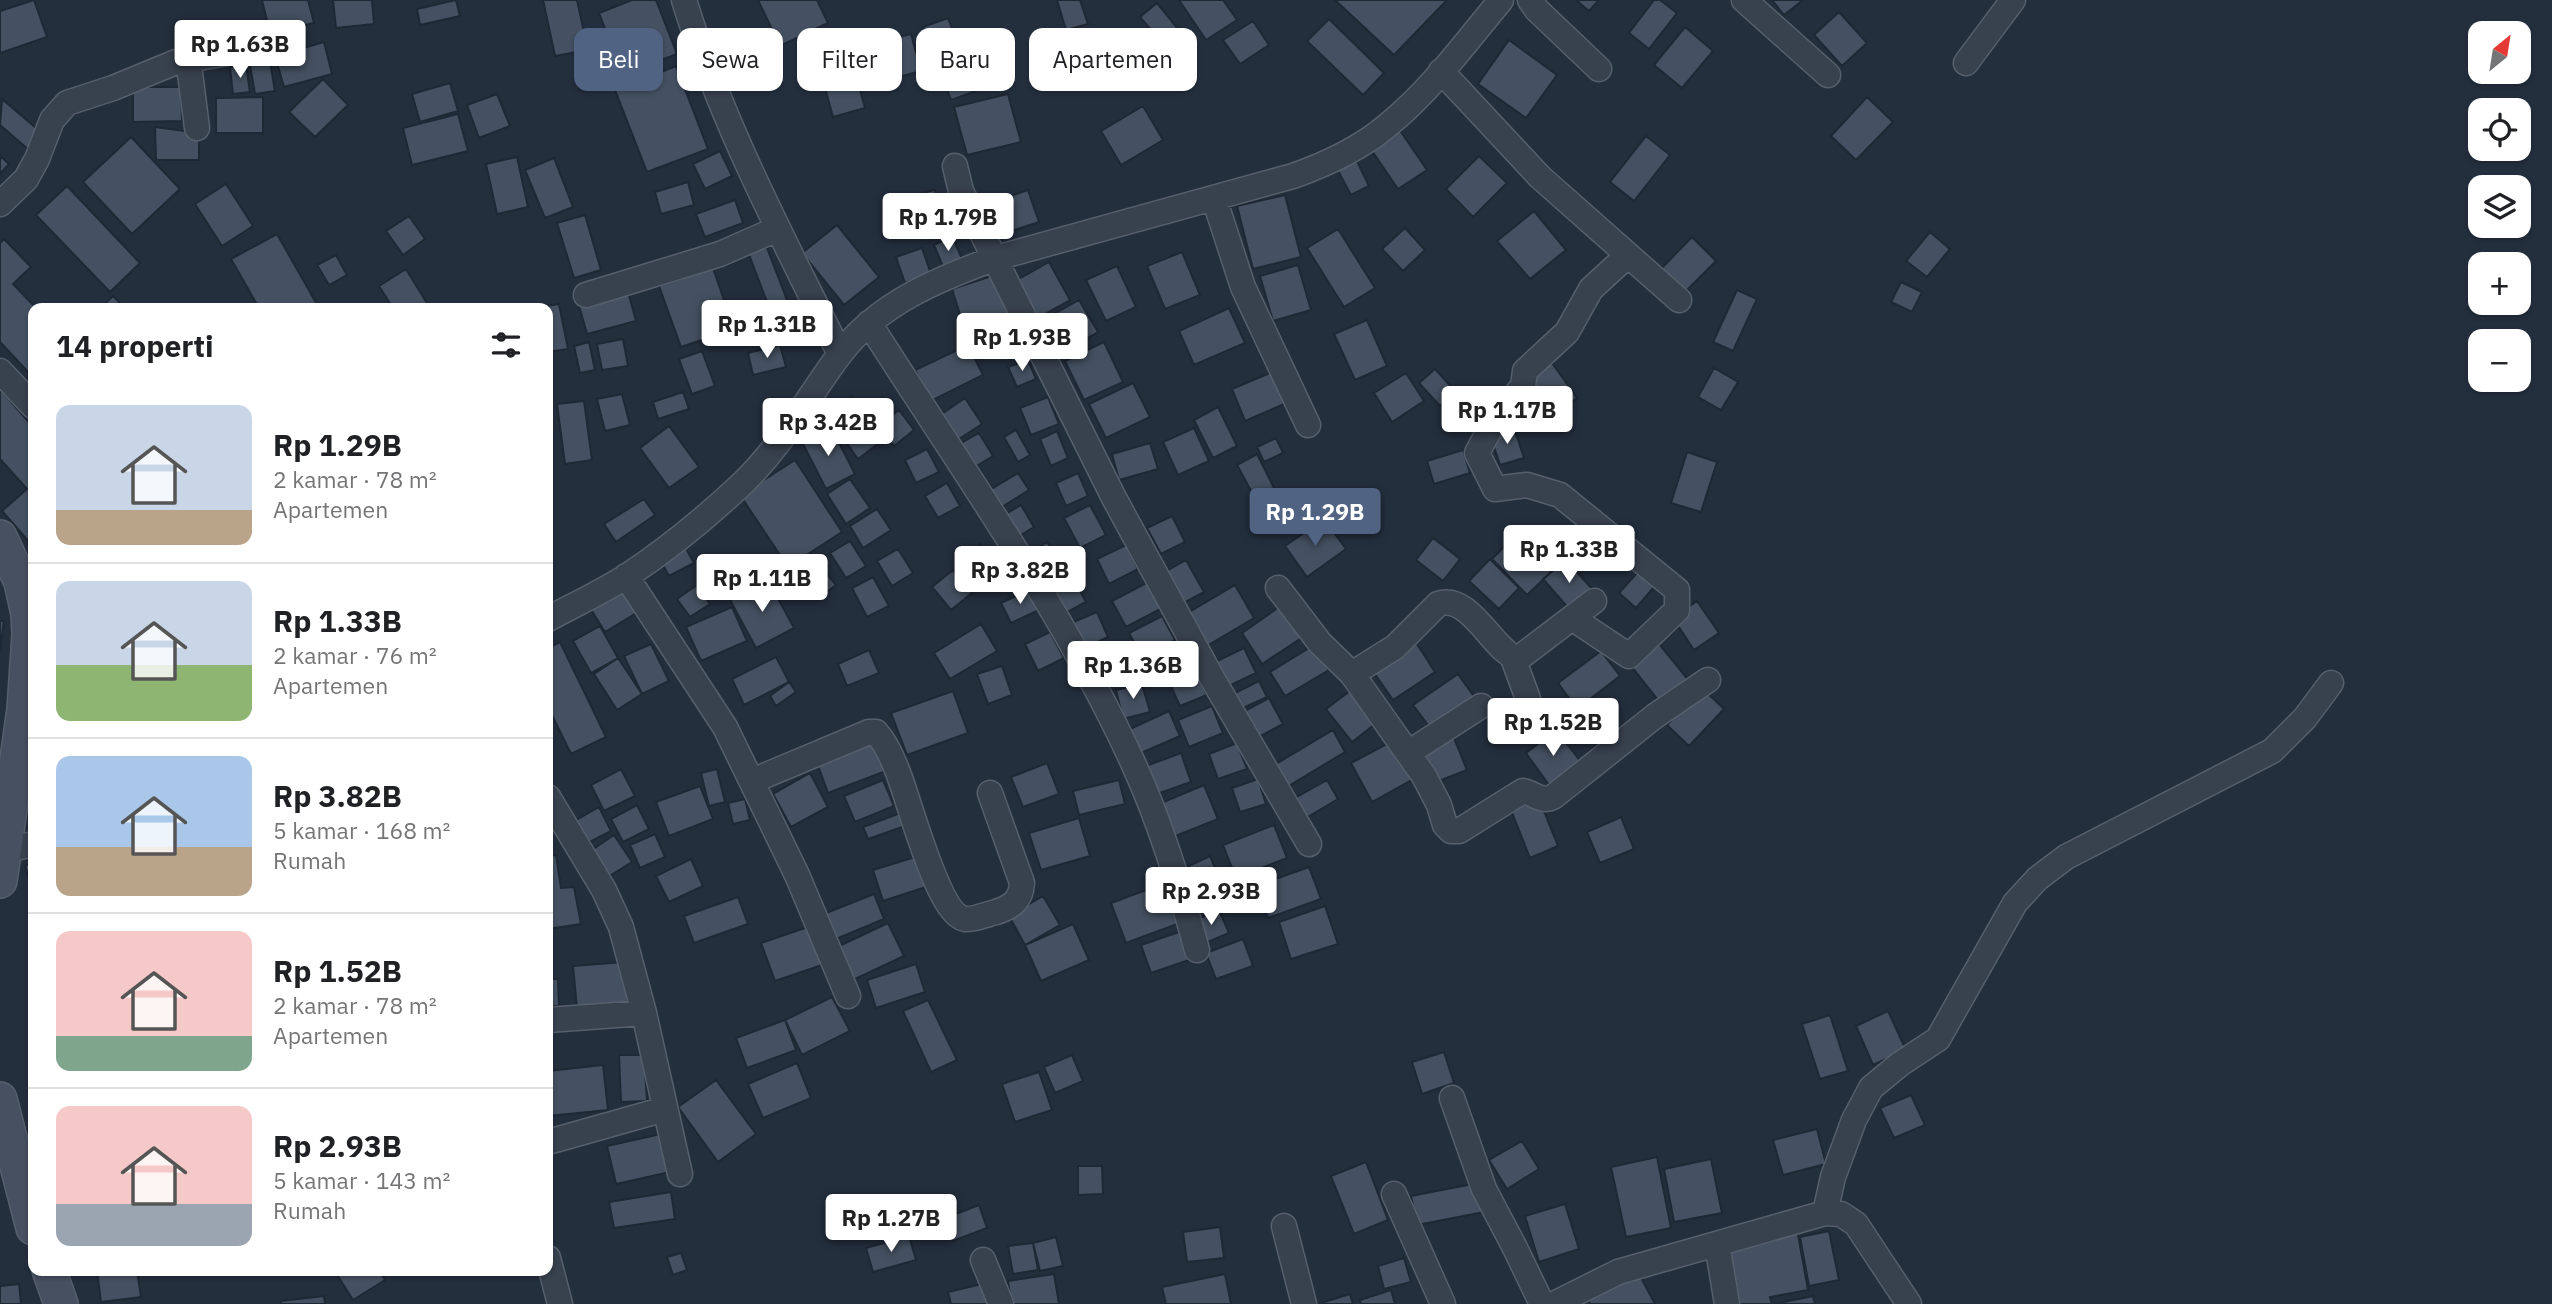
<!DOCTYPE html>
<html lang="id">
<head>
<meta charset="utf-8">
<style>
	:root { --surface:#fff; --page:#f2f2f2; --text:#202124; --muted:#757577; --line:#e0e0e0; --accent:#506383 }
	body { margin:0; font-family:"IBM Plex Sans",sans-serif; background:var(--page); color:var(--text); height:100vh; display:flex; flex-direction:column; font-size:26px; white-space:nowrap }
	* { box-sizing:border-box; margin:0 }
	p { font-size:23px; color:var(--muted) }
	.icon { flex:none; width:38px; height:38px; fill:none; stroke:currentColor; stroke-width:2; stroke-linecap:round; stroke-linejoin:round }
	.map { position:relative; flex:1; overflow:hidden }
	.drawer { position:absolute; left:28px; top:303px; width:525px; height:973px; display:flex; flex-direction:column; background:var(--surface); border-radius:14px; box-shadow:0 2px 5px #0004 }
	.drawer>* { flex:none }
	.banner { position:absolute; left:574px; top:28px; width:665px; height:63px; display:flex; gap:14px }
	.needle { width:46px; rotate:30deg }
	.fabs { position:absolute; left:2468px; top:21px; display:grid; gap:14px }
	.fabs a { display:grid; place-items:center; width:63px; height:63px; border-radius:14px; background:var(--surface); box-shadow:0 2px 5px #0004; font-size:35px }
	.price { position:absolute; translate:-50% -60px; padding:0 16px; border-radius:7px; background:#fff; color:#222; font-size:23px; line-height:46px; filter:drop-shadow(0 2px 4px #0008) }
	.price::after { content:''; position:absolute; left:50%; top:42px; width:21px; height:16px; margin-left:-10px; background:inherit; clip-path:polygon(0 0,100% 0,50% 100%) }
	.price.on { background:var(--accent); color:#fff }
	ul { padding:0; list-style:none }
	li { display:flex; align-items:center; gap:21px; height:175px; padding:0 28px }
	li+li { border-top:2px solid var(--line) }
	li span { display:grid; place-items:center; flex:none; width:196px; height:140px; border-radius:14px; color:#555 }
	li>.icon { margin-inline-start:auto }
	span .icon { width:84px; height:84px; fill:#fffc; stroke-width:1 }
	li b { font-size:30px }
	h2 { display:flex; justify-content:space-between; align-items:center; height:84px; padding:0 28px; font-size:30px }
	.chip { padding:0 24px; border-radius:14px; background:var(--surface); box-shadow:0 2px 5px #0004; font-size:24px; line-height:63px }
	.chip.on { background:var(--accent); color:#fff }
	.map>svg:first-child { display:block }
</style>
</head>
<body>
<div class="map">
<svg width="2552" height="1304" viewBox="0 0 2552 1304">
	<rect width="100%" height="100%" fill="#242f3e"/>
	<path fill="#455162" stroke="#1f2835" stroke-width="2" d="M34,0l13,37 -47,16v-42z
		M262,0h46l6,23 -44,10z
		M333,0h39l2,24 -38,4z
		M456,0l4,16 -40,9 -3,-16z
		M543,0h34l11,50 -33,6z
		M632,0h24l21,54 -54,21 -24,-62z
		M758,0h59l11,23 -48,23z
		M1057,0h23l8,24 -22,6z
		M1179,0h44l14,20 -31,20z
		M1335,0h112l-53,55z
		M1576,0h23l-10,11z
		M1654,0h6l17,13 -28,36 -20,-16z
		M1772,0h31l-19,15z
		M1157,3l21,26 -16,14 -22,-26z
		M1839,12l28,31 -25,23 -28,-31z
		M948,18l28,73 -25,9 -28,-73z
		M1329,19l55,54 -21,22 -56,-54z
		M1253,21l16,24 -29,19 -17,-24z
		M1685,27l28,24 -31,37 -28,-23z
		M911,34l10,37 -52,14 -10,-37z
		M1509,40l48,35 -31,43 -48,-34z
		M324,42l8,32 -48,13 -9,-31z
		M847,43l18,65 -32,9 -18,-65z
		M269,56l6,35 -20,3 -6,-34z
		M246,65l4,27 -17,2 -3,-27z
		M676,66l32,83 -61,23 -32,-82z
		M323,79l25,26 -33,32 -26,-25z
		M450,83l8,28 -38,11 -8,-28z
		M133,87h48l1,34 -49,1z
		M497,94l13,32 -31,12 -12,-33z
		M1008,94l13,48 -54,13 -13,-48z
		M263,97v36h-47v-35z
		M1867,97l26,25 -37,38 -25,-24z
		M2,99l41,35 -14,16 -29,-25z
		M1143,106l20,34 -42,25 -20,-34z
		M458,114l10,37 -56,14 -9,-37z
		M155,127l44,6v27h-43z
		M1399,129l28,41 -29,19 -28,-41z
		M1646,136l24,19 -36,46 -24,-19z
		M131,137l49,52 -48,45 -49,-52z
		M720,151l12,25 -27,13 -12,-25z
		M0,156l9,8 -9,10z
		M1479,156l28,27 -34,34 -27,-28z
		M517,157l11,50 -31,7 -11,-50z
		M1355,157l14,29 -18,9 -15,-28z
		M554,158l19,49 -28,11 -20,-48z
		M688,182l6,23 -33,9 -6,-22z
		M226,184l27,42 -31,20 -27,-42z
		M67,186l73,77 -30,29 -74,-77z
		M935,190l7,24 -23,6 -6,-25z
		M1028,190l11,32 -34,11 -11,-31z
		M1285,195l16,62 -48,12 -16,-63z
		M735,200l8,23 -38,14 -9,-23z
		M1534,211l32,39 -36,29 -33,-38z
		M585,215l16,55 -27,8 -17,-55z
		M409,216l16,23 -22,16 -17,-24z
		M837,225l42,52 -35,28 -42,-52z
		M1405,228l20,22 -22,21 -21,-22z
		M1338,229l37,59 -31,19 -37,-59z
		M1930,232l20,17 -23,28 -21,-16z
		M277,234l42,74h-60l-28,-49z
		M952,236l11,25 -19,8 -10,-24z
		M1692,237l24,24 -34,34 -24,-23z
		M4,239l27,28 -18,17 23,24h-3v74l-5,-5 2,-3 -30,-32v-99z
		M764,240l28,73 -18,7 -28,-73z
		M922,248l9,26 -26,9 -9,-26z
		M1182,252l18,43 -35,14 -18,-43z
		M336,255l11,20 -18,10 -12,-20z
		M1049,262l21,38 -32,18 -21,-38z
		M1298,265l13,45 -38,11 -13,-45z
		M1117,266l19,41 -30,14 -20,-41z
		M713,268l21,61 -53,18 -22,-61z
		M406,269l24,39h-37l-14,-22z
		M998,274l15,49 -46,14 -15,-48z
		M1901,282l21,10 -10,20 -21,-10z
		M627,288l9,33 -49,13 -9,-32z
		M1737,290l20,9 -24,52 -20,-9z
		M113,296l12,12h-25z
		M1079,300l19,32 -45,26 -19,-33z
		M559,304l9,45 -20,3v-44h-13z
		M1229,308l16,35 -51,22 -15,-34z
		M1367,320l20,46 -32,14 -21,-46z
		M765,327l3,10 -20,7 -3,-10z
		M623,339l5,27 -26,4 -5,-26z
		M589,342l6,28 -15,3 -6,-27z
		M1104,342l19,40 -39,18 -19,-39z
		M780,345l6,22 -33,8 -5,-22z
		M968,345l15,30 -52,26 -16,-31z
		M702,351l13,35 -23,8 -13,-35z
		M1028,360l8,19 -19,8 -9,-20z
		M1552,363l25,35 -22,16 -26,-34z
		M1714,368l24,14 -17,28 -23,-13z
		M1435,369l21,23 -16,14 -21,-23z
		M1277,370l14,31 -46,20 -13,-32z
		M1406,373l18,28 -32,21 -18,-29z
		M1133,383l17,34 -44,21 -17,-34z
		M0,389l33,38v113l-3,3 -28,-32 25,-22 -27,-30z
		M683,392l6,17 -31,10 -5,-17z
		M622,394l8,31 -25,6 -8,-32z
		M852,396l31,44 -25,19 -32,-45z
		M1048,397l11,27 -28,11 -11,-27z
		M965,398l17,26 -29,19 -17,-25z
		M584,401l8,59 -27,4 -8,-60z
		M1218,407l19,39 -24,12 -19,-38z
		M899,410l15,20 -20,16 -16,-20z
		M669,426l30,41 -30,21 -29,-40z
		M831,427l24,47 -29,15 -24,-47z
		M1194,428l15,33 -31,14 -15,-33z
		M1514,428l10,30 -24,7 -10,-30z
		M1016,430l14,25 -12,7 -14,-25z
		M1057,431l11,27 -17,8 -11,-27z
		M979,433l14,23 -25,15 -14,-24z
		M1276,438l7,15 -19,9 -7,-15z
		M1150,443l8,26 -39,11 -7,-26z
		M927,449l12,23 -23,11 -11,-23z
		M1463,450l7,23 -36,11 -7,-23z
		M1687,452l30,10 -16,50 -30,-9z
		M1257,454l19,38 -19,10 -20,-37z
		M795,460l47,72 -54,35 -48,-72z
		M1018,473l11,17 -35,22 -11,-18z
		M1078,473l10,23 -22,10 -10,-23z
		M850,479l20,29 -24,16 -19,-30z
		M947,483l13,23 -22,12 -13,-22z
		M644,499l11,16 -39,27 -12,-18z
		M1021,505l13,22 -21,13 -14,-22z
		M1090,505l16,30 -26,13 -16,-30z
		M877,509l14,21 -28,18 -13,-22z
		M1172,516l13,26 -24,12 -14,-26z
		M1324,519l22,30 -39,28 -22,-31z
		M1583,525l19,10 -13,22 -18,-10z
		M1515,536l36,36 -24,23 -35,-36z
		M1433,538l27,21 -17,22 -27,-21z
		M850,541l16,25 -20,12 -16,-25z
		M1047,542l15,22 -22,14 -14,-22z
		M683,543l11,20 -25,13 -11,-20z
		M980,544l19,23 -21,18 -20,-22z
		M1126,545l12,24 -29,15 -12,-25z
		M898,549l15,24 -21,13 -15,-25z
		M777,557l11,18 -16,10 -11,-18z
		M815,559l21,26 -16,12 -20,-26z
		M1490,559l29,29 -20,21 -30,-28z
		M1186,560l18,32 -24,13 -17,-32z
		M1566,560l28,31 -23,20 -28,-32z
		M953,570l19,23 -21,17 -19,-23z
		M1637,573l17,14 -18,21 -17,-15z
		M873,577l16,29 -22,11 -15,-29z
		M1073,577l13,25 -24,13 -14,-25z
		M1154,579l14,26 -42,22 -14,-26z
		M768,580l26,48 -38,20 -26,-48z
		M697,585l13,19 -20,13 -13,-18z
		M1235,585l19,33 -49,29 -19,-33z
		M624,588l14,24 -33,20 -15,-24z
		M1029,590l10,20 -28,13 -10,-20z
		M1697,601l22,32 -25,17 -21,-32z
		M1282,605l21,32 -41,27 -20,-31z
		M732,607l15,34 -46,20 -15,-34z
		M1097,612l11,25 -25,12 -12,-26z
		M1162,616l13,24 -33,17 -13,-24z
		M0,621h4l-4,29z
		M981,624l16,27 -47,28 -16,-26z
		M600,626l18,32 -27,15 -18,-32z
		M1050,632l14,26 -26,13 -13,-27z
		M1656,640l34,42 -28,23 -34,-43z
		M1415,641l20,31 -42,28 -21,-30z
		M560,642l46,95 -35,17 -23,-47v-59z
		M1118,643l13,27 -26,13 -13,-27z
		M651,644l18,37 -27,13 -18,-38z
		M1314,645l15,25 -44,26 -15,-24z
		M1244,648l12,25 -29,14 -12,-25z
		M869,650l10,23 -32,13 -9,-22z
		M1601,651l19,25 -43,33 -19,-26z
		M776,657l13,25 -45,23 -12,-26z
		M618,658l24,36 -25,16 -23,-36z
		M1002,666l10,29 -24,9 -11,-30z
		M1194,669l13,26 -27,11 -12,-26z
		M1458,674l17,24 -44,31 -18,-24z
		M1259,681l8,16 -24,11 -8,-15z
		M789,682l7,10 -20,14 -6,-10z
		M1142,684l8,28 -27,7 -7,-29z
		M1354,688l25,33 -27,21 -26,-33z
		M1702,688l22,21 -35,37 -22,-21z
		M953,691l15,42 -61,22 -16,-42z
		M1269,698l14,26 -30,16 -14,-26z
		M1212,706l11,27 -34,14 -11,-27z
		M1169,711l11,25 -39,17 -11,-24z
		M1333,730l12,22 -63,38 -13,-22z
		M1556,730l25,32 -32,23 -23,-32z
		M873,738l13,33 -58,22 -12,-33z
		M1454,738l13,32 -36,14 -12,-32z
		M1396,739l21,38 -45,25 -21,-39z
		M1237,743l10,26 -29,10 -9,-25z
		M1181,753l10,29 -34,12 -11,-28z
		M1047,763l12,31 -36,13 -12,-30z
		M621,769l14,27 -31,15 -13,-26z
		M717,769l8,33 -16,4 -8,-33z
		M810,773l18,34 -37,20 -18,-33z
		M1258,779l8,25 -26,8 -8,-24z
		M883,780l11,26 -39,16 -11,-26z
		M1119,780l6,24 -46,11 -6,-24z
		M1327,780l11,19 -32,19 -11,-20z
		M1204,785l14,34 -50,20 -14,-33z
		M700,786l13,33 -44,17 -13,-34z
		M745,799l5,21 -17,4 -5,-21z
		M1539,799l19,47 -28,12 -19,-48z
		M637,805l12,24 -26,13 -12,-23z
		M599,807l12,24 -27,14 -13,-22z
		M903,812l5,13 -40,14 -5,-12z
		M1621,817l13,32 -34,14 -13,-31z
		M1079,818l11,38 -49,14 -12,-37z
		M1274,825l13,33 -51,20 -13,-33z
		M655,834l10,23 -25,11 -10,-23z
		M614,835l18,27 -29,18 -17,-26z
		M925,854l10,30 -52,17 -10,-31z
		M556,855l5,33 13,-1 7,37 -33,5v-73z
		M1210,856l12,28 -32,15 -12,-28z
		M691,859l12,27 -34,16 -13,-26z
		M33,863v27l-8,-24z
		M1309,867l12,32 -53,19 -12,-32z
		M1165,883l15,40 -54,20 -15,-40z
		M874,894l10,25 -48,20 -10,-26z
		M1043,896l17,29 -35,20 -16,-29z
		M738,897l10,27 -54,19 -10,-27z
		M1325,906l13,38 -47,15 -12,-37z
		M1219,910l10,23 -26,11 -10,-23z
		M888,923l16,33 -51,24 -16,-33z
		M1073,924l16,36 -48,21 -16,-36z
		M808,927l14,38 -47,16 -14,-38z
		M1182,931l10,28 -41,14 -10,-28z
		M1243,939l10,27 -37,13 -10,-26z
		M624,962l4,41 -51,5 -4,-42z
		M916,964l9,28 -49,16 -9,-28z
		M548,979h10l1,27h-11z
		M832,997l18,34 -48,24 -17,-35z
		M928,1000l29,60 -26,12 -28,-61z
		M1888,1011l18,39 -33,15 -17,-39z
		M1830,1015l18,56 -28,8 -18,-55z
		M785,1020l11,30 -49,18 -11,-30z
		M1444,1052l10,31 -32,11 -10,-32z
		M619,1055h25l3,46 -26,1z
		M1072,1055l11,26 -28,12 -11,-26z
		M797,1063l14,35 -48,20 -15,-34z
		M603,1065l5,45 -60,6v-45z
		M1039,1072l13,38 -37,12 -13,-38z
		M716,1080l40,54 -38,28 -40,-55z
		M1911,1095l14,30 -31,13 -14,-30z
		M1817,1129l9,35 -43,11 -10,-35z
		M670,1132l9,38 -63,14 -9,-38z
		M1522,1141l17,28 -32,20 -18,-29z
		M1657,1157l14,71 -45,9 -15,-70z
		M1711,1159l11,54 -48,9 -10,-53z
		M1366,1162l22,58 -34,14 -23,-58z
		M1078,1166h24l1,28 -25,1z
		M1478,1183l6,29 -67,13 -6,-29z
		M671,1192l4,27 -61,9 -5,-26z
		M1565,1204l14,45 -40,13 -14,-46z
		M979,1205l8,23 -34,13 -8,-23z
		M1220,1227l4,31 -37,4 -4,-30z
		M1797,1229l11,61 -38,7 2,7h-42l-11,-56z
		M1829,1231l10,49 -30,6 -9,-49z
		M909,1236l7,24 -43,12 -7,-24z
		M1056,1237l7,29 -23,5 -7,-28z
		M1033,1243l5,27 -25,4 -5,-28z
		M681,1253l6,17 -14,5 -6,-18z
		M1404,1258l7,24 -27,7 -6,-23z
		M97,1270h40l4,27 -40,5z
		M334,1270h45l6,10 -32,20z
		M389,1270h17l-15,6z
		M1637,1270l18,34h-65l-3,-7z
		M1054,1274l5,30h-48l-3,-23z
		M1225,1274l6,30h-65l-4,-17z
		M986,1283l5,21h-40l-3,-12z
		M19,1284l2,20h-21v-18z
		M1391,1290l4,14h-34l-1,-4z
		M1350,1294l3,10h-35z
		M324,1296l1,8h-44v-3z
		M1813,1296l2,8h-41z"/>
	<g fill="none" stroke-linecap="round" stroke-linejoin="round">
		<defs>
			<path id="street" d="M684,0c38,124 99,238 156,354
				M1530,0l7,10 62,59
				M1744,0l84,75
				M185,60l5,13 7,55
				M1966,63l47,-63
				M1441,71l99,106 139,123
				M955,166l6,25 153,307 98,180 97,166
				M1214,198l29,89 65,138
				M0,204l26,-25 11,-20 15,-39 15,-17 46,-15 63,-26 106,-19
				M586,295l134,-41 57,-25
				M869,323c92,145 193,285 265,442 27,59 46,123 63,185
				M0,371l33,35
				M626,576l99,151 72,148 51,121
				M1278,588l42,55 32,31 43,-27 43,-43c33,-12 58,53 81,54l75,-57
				M1572,618l57,38 48,-46v-20l-117,-95 -33,-10 -32,4 -18,-36 16,-30 30,-37 2,-15 42,-39 24,-43 37,-34
				M548,619c26,-14 54,-27 79,-43 41,-27 81,-60 117,-94 40,-39 63,-84 96,-128 39,-51 98,-75 156,-96l297,-82c34,-12 67,-27 95,-51 43,-35 78,-83 113,-125
				M1513,658l15,41
				M1352,674l72,102 15,29 6,20 6,6h8l64,-40c11,2 19,12 30,6l102,-81 53,-36
				M1408,753l73,-47
				M752,781l117,-49h7c9,10 16,25 21,38 11,25 40,144 68,149 8,1 23,-5 31,-7 16,-5 25,-12 26,-29l-32,-90
				M548,797l56,93 17,37 23,86 36,161
				M4,851l29,-7
				M548,1020l96,-7
				M1452,1098l32,91 31,59 27,56
				M548,1142l117,-33
				M1394,1194l49,110
				M1825,1213l8,-36 21,-57 17,-32 29,-24 38,-25 77,-136 22,-24 29,-22 206,-106 33,-33 26,-35
				M1284,1226l20,78
				M1717,1244l10,60
				M548,1258l12,46
				M983,1260l18,44
				M1554,1304l64,-32 207,-59 16,1 15,10 53,80"/>
			<path id="secondary" d="M0,537l21,45 7,32 1,21 -5,74 -24,172
				M0,1099l33,129
				M49,1270l12,34"/>
		</defs>
		<use href="#street" stroke="#565f6c" stroke-width="27"/>
		<use href="#secondary" stroke="#565f6c" stroke-width="36"/>
		<use href="#street" stroke="#38414e" stroke-width="24"/>
		<use href="#secondary" stroke="#465061" stroke-width="33"/>
	</g>
</svg>
<div class="fabs">
<a><svg class="needle" viewBox="-14 -14 28 28"><path d="M0-13l5 13h-10z" fill="#e53935"/><path d="M0 13l5-13h-10z" fill="#757577"/></svg></a>
<a><svg class="icon" aria-label="locate" viewBox="0 0 24 24"><circle cx="12" cy="12" r="6"/><path d="M12 2v4M12 18v4M2 12h4M18 12h4"/></svg></a>
<a><svg class="icon" aria-label="layers" viewBox="0 0 24 24"><path d="M12 4l9 5-9 5-9-5zM3 14l9 5 9-5"/></svg></a>
<a>+</a>
<a>−</a>
</div>
<b class="price" style="left:240px;top:80px">Rp 1.63B</b>
<b class="price" style="left:948px;top:253px">Rp 1.79B</b>
<b class="price" style="left:767px;top:360px">Rp 1.31B</b>
<b class="price" style="left:1022px;top:373px">Rp 1.93B</b>
<b class="price" style="left:1507px;top:446px">Rp 1.17B</b>
<b class="price" style="left:828px;top:458px">Rp 3.42B</b>
<b class="price on" style="left:1315px;top:548px">Rp 1.29B</b>
<b class="price" style="left:1569px;top:585px">Rp 1.33B</b>
<b class="price" style="left:1020px;top:606px">Rp 3.82B</b>
<b class="price" style="left:762px;top:614px">Rp 1.11B</b>
<b class="price" style="left:1133px;top:701px">Rp 1.36B</b>
<b class="price" style="left:1553px;top:758px">Rp 1.52B</b>
<b class="price" style="left:1211px;top:927px">Rp 2.93B</b>
<b class="price" style="left:891px;top:1254px">Rp 1.27B</b>
<div class="banner">
<a class="chip on">Beli</a>
<a class="chip">Sewa</a>
<a class="chip">Filter</a>
<a class="chip">Baru</a>
<a class="chip">Apartemen</a>
</div>
<section class="drawer">
<h2>14 properti<svg class="icon" aria-label="filters" viewBox="0 0 24 24"><path d="M4 7h16M4 17h16"/><circle cx="9" cy="7" r="2"/><circle cx="15" cy="17" r="2"/></svg></h2>
<ul>
<li><span style="background:linear-gradient(#c9d6e8 75%,#b9a48a 0)"><svg class="icon" aria-label="home" viewBox="0 0 24 24"><path d="M3 11l9-7 9 7M6 9v11h12V9"/></svg></span><div><b>Rp 1.29B</b><p>2 kamar · 78 m²</p><p>Apartemen</p></div></li>
<li><span style="background:linear-gradient(#c9d6e8 60%,#8fb573 0)"><svg class="icon" aria-label="home" viewBox="0 0 24 24"><path d="M3 11l9-7 9 7M6 9v11h12V9"/></svg></span><div><b>Rp 1.33B</b><p>2 kamar · 76 m²</p><p>Apartemen</p></div></li>
<li><span style="background:linear-gradient(#a9c7e8 65%,#b9a48a 0)"><svg class="icon" aria-label="home" viewBox="0 0 24 24"><path d="M3 11l9-7 9 7M6 9v11h12V9"/></svg></span><div><b>Rp 3.82B</b><p>5 kamar · 168 m²</p><p>Rumah</p></div></li>
<li><span style="background:linear-gradient(#f6c9c9 75%,#7fa58c 0)"><svg class="icon" aria-label="home" viewBox="0 0 24 24"><path d="M3 11l9-7 9 7M6 9v11h12V9"/></svg></span><div><b>Rp 1.52B</b><p>2 kamar · 78 m²</p><p>Apartemen</p></div></li>
<li><span style="background:linear-gradient(#f6c9c9 70%,#9aa5b1 0)"><svg class="icon" aria-label="home" viewBox="0 0 24 24"><path d="M3 11l9-7 9 7M6 9v11h12V9"/></svg></span><div><b>Rp 2.93B</b><p>5 kamar · 143 m²</p><p>Rumah</p></div></li>
</ul>
</section>
</div>
</body>
</html>
